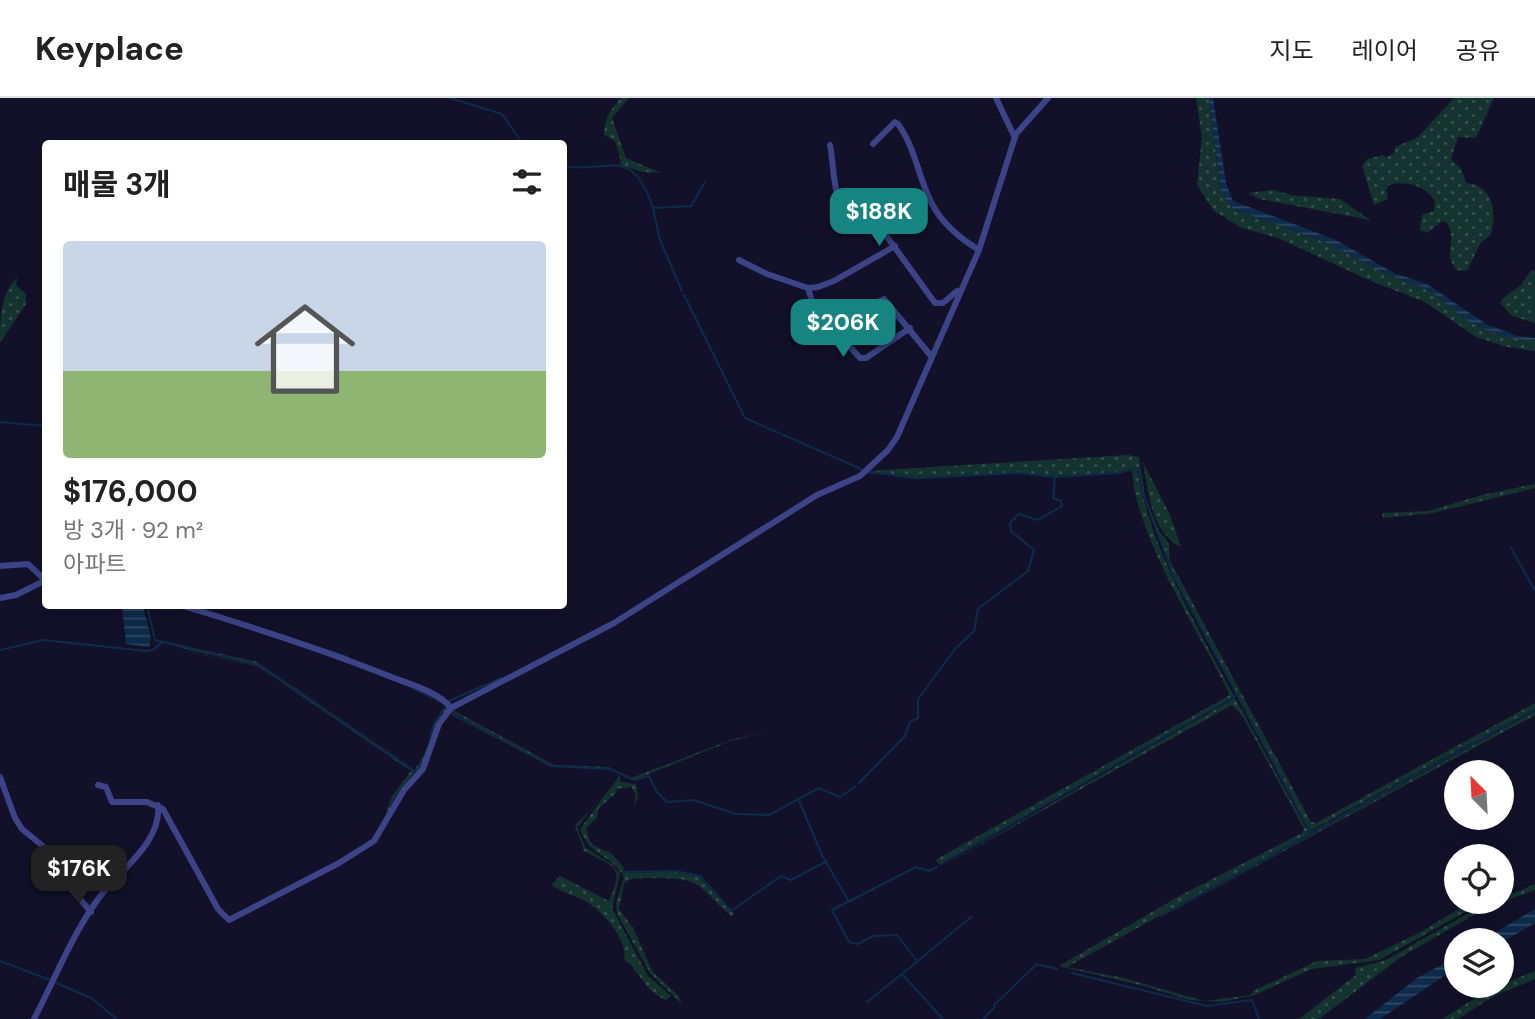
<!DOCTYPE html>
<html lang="ko">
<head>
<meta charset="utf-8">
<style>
	:root { --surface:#fff; --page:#f2f2f2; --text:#222; --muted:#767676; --line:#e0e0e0; --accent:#168481 }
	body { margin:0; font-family:"DM Sans","Noto Sans KR",sans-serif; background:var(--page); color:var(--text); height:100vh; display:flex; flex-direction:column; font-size:26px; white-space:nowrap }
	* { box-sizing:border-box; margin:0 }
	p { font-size:23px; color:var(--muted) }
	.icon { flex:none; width:38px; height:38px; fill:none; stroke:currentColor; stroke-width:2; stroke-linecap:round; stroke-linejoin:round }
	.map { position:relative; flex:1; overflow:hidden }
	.sheet { position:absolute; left:42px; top:42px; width:525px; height:469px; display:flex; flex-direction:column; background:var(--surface); border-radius:7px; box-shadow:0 7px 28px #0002 }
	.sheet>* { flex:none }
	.needle { width:46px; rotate:336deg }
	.buttons { position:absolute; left:1444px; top:662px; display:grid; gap:14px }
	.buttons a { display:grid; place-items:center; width:70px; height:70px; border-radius:50%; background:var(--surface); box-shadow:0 7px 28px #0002; font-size:35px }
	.price { position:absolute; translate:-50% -60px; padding:0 16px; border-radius:14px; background:var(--accent); color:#fff; font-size:23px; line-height:46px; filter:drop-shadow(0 2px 4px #0008) }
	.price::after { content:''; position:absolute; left:50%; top:42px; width:21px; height:16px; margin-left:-10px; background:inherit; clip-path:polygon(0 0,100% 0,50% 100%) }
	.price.selected { background:#222; color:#fff }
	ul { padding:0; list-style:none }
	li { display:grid; align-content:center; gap:14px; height:371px; padding:0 21px }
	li+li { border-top:2px solid var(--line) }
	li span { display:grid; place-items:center; height:217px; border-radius:7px; color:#555 }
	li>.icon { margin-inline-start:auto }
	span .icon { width:126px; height:126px; fill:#fffc; stroke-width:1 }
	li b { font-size:30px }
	h2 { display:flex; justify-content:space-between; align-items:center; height:84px; padding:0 21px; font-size:30px }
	header { display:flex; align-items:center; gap:42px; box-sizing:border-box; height:98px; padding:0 35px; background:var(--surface); border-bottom:2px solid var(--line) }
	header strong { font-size:33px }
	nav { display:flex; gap:38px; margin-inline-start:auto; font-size:24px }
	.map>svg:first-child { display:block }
</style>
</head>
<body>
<header>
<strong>Keyplace</strong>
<nav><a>지도</a><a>레이어</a><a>공유</a></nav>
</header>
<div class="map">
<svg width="1535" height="921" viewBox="0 0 1535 921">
	<defs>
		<pattern id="grass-dots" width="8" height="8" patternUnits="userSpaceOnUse" patternTransform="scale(1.75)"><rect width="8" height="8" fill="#14332e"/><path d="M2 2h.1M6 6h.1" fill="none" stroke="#36504d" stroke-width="1.8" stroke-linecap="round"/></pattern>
		<pattern id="water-rules" width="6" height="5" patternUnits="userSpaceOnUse" patternTransform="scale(1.75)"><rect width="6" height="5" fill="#0d2c4b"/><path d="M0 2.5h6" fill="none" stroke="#304a66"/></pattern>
	</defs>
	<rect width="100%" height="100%" fill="#121129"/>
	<path fill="url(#grass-dots)" d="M621,0h8l-17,20 14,40 35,15 -18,-1 -23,-7 1,-4 -6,-20 -11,-6c1,-17 5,-24 17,-37z
		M1196,0h13l11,89 13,22 92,33 54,28 50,20 39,31 16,8 24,9 27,3v10l-28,-4 -31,-10 -51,-35 -54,-21 -93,-43 -36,-10 -28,-17 -17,-26 5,-48z
		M1454,0h40l-16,36 -4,4 -16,-1 -7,22 10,9 5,15c27,2 31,29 25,51l-11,10 -13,27 -10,-1c-15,-15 1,-31 -10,-47l-5,-2 -15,12 -7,-3 2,-15 12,-4 1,-10c-11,-16 -27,-20 -46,-16l-3,5 2,9 -14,6 -12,-39 5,-7 16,-4 3,2 8,-4 1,-6 23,-10z
		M1273,92l19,5 48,4 30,21 -110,-21 -12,-6z
		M1531,172l4,1v52l-23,-7 -11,-12 1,-5 19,-14z
		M17,179l-1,8 10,9v10l-26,39c0,-23 0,-48 17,-66z
		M1128,357l11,2 6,39 14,35 10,12 1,18 141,261 5,1 219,-120v5l-225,123 -136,-256 -30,-79 -5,-29 -21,5 -63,4 -36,-3 -103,4 -49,-6z
		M1143,364l27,53 11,32c-30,-14 -33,-56 -38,-85z
		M1132,371h5c14,81 59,155 97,227l-295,168 -3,-4 8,-5 286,-160c-30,-62 -95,-158 -98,-226z
		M1535,386v4l-102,25 -51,5 1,-5 45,-2 54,-16z
		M178,508c34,5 262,81 271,103l-12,16 -11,38 -22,27 -25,43 13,-37 19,-25 -152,-104 -100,-21 100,20 153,104 2,2 -24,36 36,-53 -10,15 -157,-106 -67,-13 -38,-12 103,23 158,107c16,-19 14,-44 30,-63 -6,13 -15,23 -16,40l6,-22 12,-18 -43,-22 -82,-32z
		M1235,600l74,135 -242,134 57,11 80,23 47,-6 2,-4 64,-30 48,-2 54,-26 53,-32h13l-106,59 -68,9 -56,26 -34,7 -32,-2 -45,-14 -85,-20 124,-72 119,-61 2,-4 -61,-112 -11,-12 -291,162z
		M451,611l103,56 55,2 22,11 100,-38 49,-12 -52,14 -94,38 -24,-11 -59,-3 -99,-54 -9,10 -9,20 6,-18z
		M1535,613v4l-373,202z
		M618,676l-41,54 8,19 26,17 9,10 -8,34 36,68 23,20 -5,4c-24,-10 -28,-34 -42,-40 5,-19 -21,-48 -37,-58 -12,-6 -25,-10 -36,-17l9,-9 49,25c16,-36 6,-33 -25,-50l-9,-26 16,-15z
		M620,677v7l16,2 2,14 -4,7 2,-9 -4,-9 -16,2 1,3 -19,17 -1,9 -11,10 5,16 21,10 12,14 -1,5 53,-1 23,5 35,37 -3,2c-37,-33 -27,-38 -80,-38 -10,0 -18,-1 -27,5l-5,26 14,19 20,44 25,23 4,9 -32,-31 -33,-59 -1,-11 8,-26c-15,-24 -33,-20 -44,-48z
		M1535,786v6l-47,17 -87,50 -82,62h-20l57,-44 -1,-7 31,-8 79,-45z
		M1535,873v8l-41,17 -36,23h-16l50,-31z"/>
	<path fill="url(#water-rules)" d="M1209,0h4l13,85 7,18 103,39 58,33 33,11 59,40 31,12 18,2v3l-27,-3 -24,-9 -16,-8 -39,-31 -50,-20 -54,-28 -92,-33 -12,-17z
		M122,508h21l8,32 -2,9 -23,-3z
		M1535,811v14l-33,19 -20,-2z
		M1456,859v11l-76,51h-15l52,-41z"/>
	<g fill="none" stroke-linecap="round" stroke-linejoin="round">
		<path stroke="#0d2c4b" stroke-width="2" d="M450,0l52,16 21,30
			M564,68c45,8 67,-23 89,42
			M682,193l-22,-51 -7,-32 38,-2 14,-24
			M684,197l61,123 116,51
			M0,324l46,4
			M868,374l48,6 103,-5 36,4 63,-4 20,-5 6,28 29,79 138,258
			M1511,450l24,43
			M147,508l8,34 104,25 155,106
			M193,508l155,51
			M0,552l43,-10 103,11 7,-1 8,-7
			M412,590l26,12
			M449,603l52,-23
			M450,615l101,53 59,3 24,11 15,-4 8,16 10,10 26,-2 43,14 33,1 50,-27 21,9 16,-11
			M430,642l4,-16 12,-18
			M407,685l16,-21
			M859,685l46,-47 5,-14 8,-4v-19l37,-50 19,-18 4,-22 50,-38 6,-21 -23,-19 -1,-8 9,-9 19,6 24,-14 -1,-5 -8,-3 2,-21
			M799,703l24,56 25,43
			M390,709l9,-14
			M941,766l294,-168
			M623,774l52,-1 25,5 31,35 50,-35 10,4 36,-19
			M1161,818l374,-207
			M0,863l50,19
			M917,863l-20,-26 -24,1 -15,8 -9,-2 -17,-32 84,-43 13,4 8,-4
			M1072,875l135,33 45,-6 7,19
			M56,885l35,15 26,21
			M867,904l35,-28
			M943,921l-41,-45 69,-57
			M983,921l11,-11v-3l43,-41 20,5"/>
		<path stroke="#3c4387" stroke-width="6" d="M996,0l19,40
			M873,46l22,-22 3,2c18,25 20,53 34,80 10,19 29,35 47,46
			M830,47c5,25 1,59 25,77 8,6 21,4 30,12l50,69h8l14,-12
			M739,162l28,14 41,14 10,-1 16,-6 61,-35
			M808,190l5,17 47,53h6l44,-30
			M839,233c16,-10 27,-25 45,-32l47,57
			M0,468l28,-2 17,16
			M0,500l16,-3 30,-15
			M183,508c70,21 138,43 206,70 19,8 49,15 62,32
			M0,679l15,41 7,11 33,27 14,30 22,26
			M98,687l8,2 6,15h35l16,7 55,100 11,11 110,-57 35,-22 30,-51 19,-21 16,-45 12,-16 163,-85 203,-128 43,-19 28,-26 9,-13 82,-187 37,-116 32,-36
			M34,921c22,-42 41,-92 71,-129 21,-24 57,-51 53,-85"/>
	</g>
</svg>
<div class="buttons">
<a><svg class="needle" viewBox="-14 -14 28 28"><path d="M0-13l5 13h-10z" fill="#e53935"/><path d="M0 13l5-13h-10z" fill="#767676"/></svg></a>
<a><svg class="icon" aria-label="locate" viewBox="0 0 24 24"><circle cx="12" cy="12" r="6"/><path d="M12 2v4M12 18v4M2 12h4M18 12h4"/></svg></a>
<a><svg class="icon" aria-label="layers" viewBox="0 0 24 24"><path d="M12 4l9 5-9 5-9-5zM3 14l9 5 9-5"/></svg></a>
</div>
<b class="price" style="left:879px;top:150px">$188K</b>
<b class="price" style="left:843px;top:261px">$206K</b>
<b class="price selected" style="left:79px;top:807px">$176K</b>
<section class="sheet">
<h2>매물 3개<svg class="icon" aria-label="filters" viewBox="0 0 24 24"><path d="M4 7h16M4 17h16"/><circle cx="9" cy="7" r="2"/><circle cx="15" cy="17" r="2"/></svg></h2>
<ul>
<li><span style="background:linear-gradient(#c9d6e8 60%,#8fb573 0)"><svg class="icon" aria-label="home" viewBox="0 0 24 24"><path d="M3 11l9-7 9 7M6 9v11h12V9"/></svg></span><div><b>$176,000</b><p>방 3개 · 92 m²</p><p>아파트</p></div></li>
</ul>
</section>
</div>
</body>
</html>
